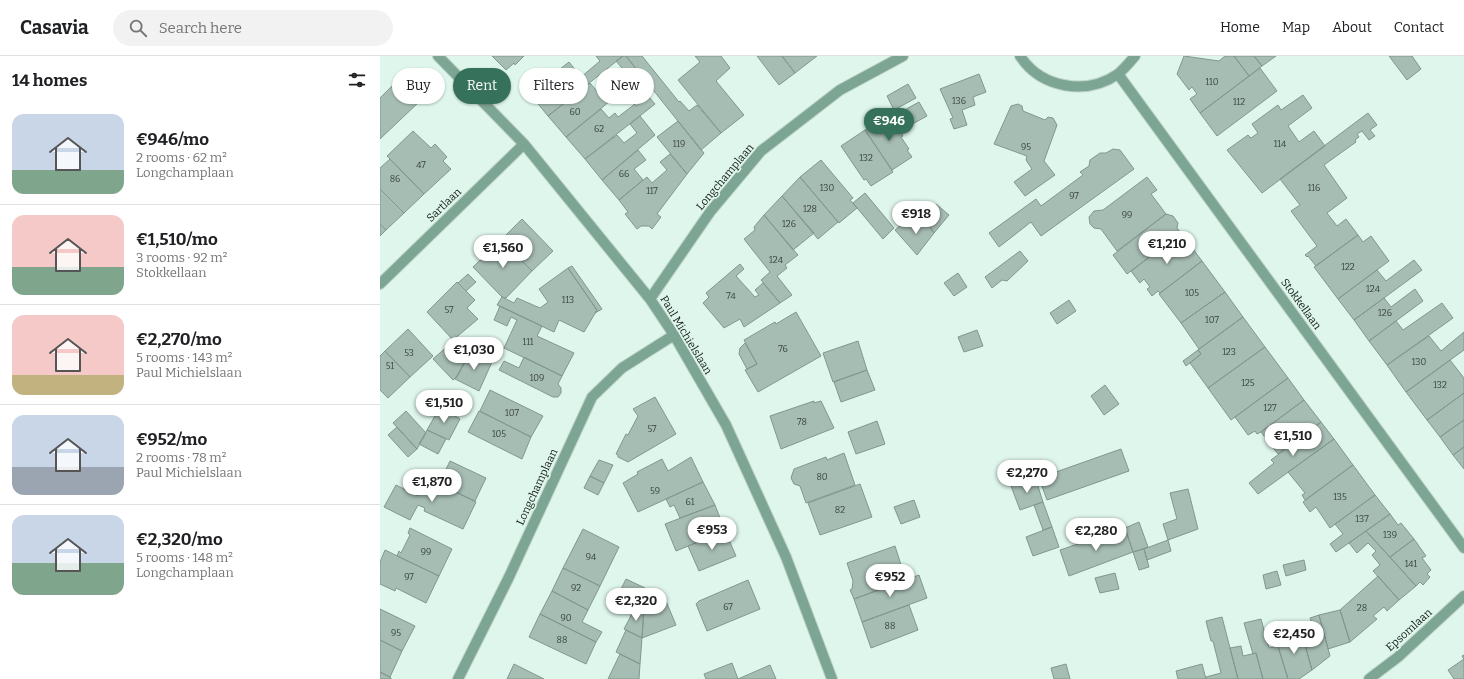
<!DOCTYPE html>
<html lang="en">
<head>
<meta charset="utf-8">
<style>
	:root { --surface:#fff; --page:#f2f2f2; --text:#202124; --muted:#757577; --line:#e0e0e0; --accent:#35715b }
	body { margin:0; font-family:Bitter,serif; background:var(--page); color:var(--text); height:100vh; display:flex; flex-direction:column; font-size:15px; white-space:nowrap }
	* { box-sizing:border-box; margin:0 }
	p { font-size:13px; color:var(--muted) }
	.icon { flex:none; width:22px; height:22px; fill:none; stroke:currentColor; stroke-width:2; stroke-linecap:round; stroke-linejoin:round }
	.map { position:relative; flex:1; overflow:hidden }
	.details { display:flex; flex-direction:column; background:var(--surface); width:380px }
	.details>* { flex:none }
	.banner { position:absolute; left:12px; top:12px; width:380px; height:36px; display:flex; gap:8px }
	.price { position:absolute; translate:-50% -34px; padding:0 9px; border-radius:14px; background:#fff; color:#222; font-size:13px; line-height:26px; filter:drop-shadow(0 1px 2px #0008) }
	.price::after { content:''; position:absolute; left:50%; top:24px; width:12px; height:9px; margin-left:-6px; background:inherit; clip-path:polygon(0 0,100% 0,50% 100%) }
	.price.selected { background:var(--accent); color:#fff }
	ul { padding:0; list-style:none }
	li { display:flex; align-items:center; gap:12px; height:100px; padding:0 12px }
	li+li { border-top:1px solid var(--line) }
	li span { display:grid; place-items:center; flex:none; width:112px; height:80px; border-radius:12px; color:#555 }
	li>.icon { margin-inline-start:auto }
	span .icon { width:48px; height:48px; fill:#fffc; stroke-width:1 }
	li b { font-size:17px }
	h2 { display:flex; justify-content:space-between; align-items:center; height:48px; padding:0 12px; font-size:17px }
	.tag { padding:0 14px; border-radius:18px; background:var(--surface); box-shadow:0 1px 3px #0004; font-size:14px; line-height:36px }
	.tag.selected { background:var(--accent); color:#fff }
	header { display:flex; align-items:center; gap:24px; box-sizing:border-box; height:56px; padding:0 20px; background:var(--surface); border-bottom:1px solid var(--line) }
	header strong { font-size:19px }
	nav { display:flex; gap:22px; margin-inline-start:auto; font-size:14px }
	.search { width:280px; height:36px; background:var(--page); display:flex; align-items:center; gap:10px; box-sizing:border-box; padding:0 14px; border-radius:22px; color:var(--muted); font-size:15px }
	main { display:flex; flex:1; min-height:0 }
	.map>svg:first-child { display:block }
</style>
</head>
<body>
<header>
<strong>Casavia</strong>
<div class="search"><svg class="icon" aria-label="search" viewBox="0 0 24 24"><circle cx="10" cy="10" r="6"/><path d="M15 15l6 6"/></svg>Search here</div>
<nav><a>Home</a><a>Map</a><a>About</a><a>Contact</a></nav>
</header>
<main>
<section class="details">
<h2>14 homes<svg class="icon" aria-label="filters" viewBox="0 0 24 24"><path d="M4 7h16M4 17h16"/><circle cx="9" cy="7" r="2"/><circle cx="15" cy="17" r="2"/></svg></h2>
<ul>
<li><span style="background:linear-gradient(#c9d6e8 70%,#7fa58c 0)"><svg class="icon" aria-label="home" viewBox="0 0 24 24"><path d="M3 11l9-7 9 7M6 9v11h12V9"/></svg></span><div><b>€946/mo</b><p>2 rooms · 62 m²</p><p>Longchamplaan</p></div></li>
<li><span style="background:linear-gradient(#f6c9c9 65%,#7fa58c 0)"><svg class="icon" aria-label="home" viewBox="0 0 24 24"><path d="M3 11l9-7 9 7M6 9v11h12V9"/></svg></span><div><b>€1,510/mo</b><p>3 rooms · 92 m²</p><p>Stokkellaan</p></div></li>
<li><span style="background:linear-gradient(#f6c9c9 75%,#c2b280 0)"><svg class="icon" aria-label="home" viewBox="0 0 24 24"><path d="M3 11l9-7 9 7M6 9v11h12V9"/></svg></span><div><b>€2,270/mo</b><p>5 rooms · 143 m²</p><p>Paul Michielslaan</p></div></li>
<li><span style="background:linear-gradient(#c9d6e8 65%,#9aa5b1 0)"><svg class="icon" aria-label="home" viewBox="0 0 24 24"><path d="M3 11l9-7 9 7M6 9v11h12V9"/></svg></span><div><b>€952/mo</b><p>2 rooms · 78 m²</p><p>Paul Michielslaan</p></div></li>
<li><span style="background:linear-gradient(#c9d6e8 60%,#7fa58c 0)"><svg class="icon" aria-label="home" viewBox="0 0 24 24"><path d="M3 11l9-7 9 7M6 9v11h12V9"/></svg></span><div><b>€2,320/mo</b><p>5 rooms · 148 m²</p><p>Longchamplaan</p></div></li>
</ul>
</section>
<div class="map">
<svg width="1084" height="623" viewBox="0 0 1084 623">
	<rect width="100%" height="100%" fill="#def6eb"/>
	<path fill="#a6bdb3" stroke="#82978e" d="M112,0h32l-9,9 -1,-2 -8,7z
		M216,0h27l-75,60 -19,-23 40,-31 12,15 19,-16z
		M243,0h3l15,19 -8,6 -17,-20z
		M246,0h16l37,46 1,-1 9,10 8,-6 24,28 -20,17z
		M315,0h26l9,12 -14,13 28,34 -23,18 -43,-53 22,-18z
		M377,0h25l13,17 -16,12z
		M402,0h35l-22,17z
		M804,0l35,5 6,-5h9l15,20 -49,37 -10,-14 7,-5 -5,-7 -3,3 -12,-16z
		M854,0h20l8,10 -13,10z
		M874,0h22l-14,10z
		M1009,0h23l9,13 -14,11z
		M880,12l17,23 -60,45 -17,-23z
		M599,18l7,18 -13,5 2,8 -13,5 5,15 -13,4 -4,-10 3,-1 -13,-29z
		M17,25l22,21 -39,37v-41z
		M210,27l12,14 3,-2 5,6 -44,36 -18,-21z
		M528,28l8,14 -22,12 -7,-14z
		M923,39l9,13 -24,18 11,16 15,-11 11,15 -63,47 -35,-43 21,-15 3,3 7,-5 -6,-9 26,-19 3,5z
		M269,41l6,7 -70,55 -19,-22 35,-28 8,9 6,-5 3,4 17,-13 1,2z
		M539,46l8,14 -20,11 -8,-14z
		M638,48l4,2 1,5 22,9 3,-3 5,1 4,7 -13,36 11,14 -30,21 -11,-14 18,-13 -6,-9 1,-4 -33,-12 17,-38z
		M988,57l9,12 -7,5 5,6 -6,4 -7,-9 -5,3 2,3 -4,3 1,2 -32,23 23,33 -20,15 10,13 9,-7 12,16 -42,31 -8,-10 -1,1 -2,-2 12,-9 -26,-35 9,-6 -20,-26z
		M509,58l14,22 -2,1 8,12 -2,1 5,7 -20,13 -27,-40z
		M260,60l15,19 -53,45 -17,-21 32,-24 7,8 13,-10 -7,-9z
		M298,65l26,32 -17,21 -30,-37z
		M485,74l28,42 -22,14 -5,-7 -2,1 -23,-34z
		M33,75l18,17 4,-4 12,13 -4,4 8,8 -27,25 -37,-38z
		M733,93l7,1 14,19 -93,67 -10,-14 -32,25 -10,-14 47,-34 5,7 42,-31 -3,-3 9,-6 1,-6 10,-7h6z
		M258,94l8,10 -12,9 9,11 -24,20 -17,-20z
		M290,98l17,20 -30,40 4,3 -9,12 -3,-3h-8l-4,3 -12,-15 3,-2 -9,-12 28,-23 5,6 15,-13 -7,-8z
		M10,103l34,35 -20,19 -24,-24v-21z
		M441,104l32,38 -3,2 7,8 -18,15 -39,-46z
		M420,121l38,45 -20,17 -36,-43z
		M767,121l10,13 -6,4 15,20 -49,37 -16,-22 -7,-1 -4,-4 -1,-7 5,-6 9,-1z
		M0,133l24,24 -18,17 -6,-6z
		M485,137l29,35 -11,11 -30,-36z
		M402,140l32,37 -21,17 -29,-35z
		M556,148l13,11 -15,18 -10,-15z
		M786,158l7,2 5,7 -1,5 4,5 -54,41 -14,-19z
		M384,159l34,40 -13,10 2,3 -10,8 15,19 -12,8 -19,-23 9,-8 -26,-33 11,-9 -1,-3z
		M544,162l10,15 -17,22 -22,-25 12,-10 6,6z
		M142,163l31,32 -21,20 -31,-31z
		M0,168l6,6 -6,6z
		M801,177l21,28 -42,32 -2,-2 -6,5 -5,-7 3,-2 -6,-8 -4,4 -9,-12z
		M978,179l5,7 8,-6 18,25 -51,38 -24,-32z
		M121,184l31,31 -26,27 -4,-1 -29,-30z
		M640,195l8,10 -21,20 -5,-1 -10,8 -7,-11z
		M1034,204l8,10 -68,50 -16,-21 39,-29 9,11z
		M822,205l23,31 -44,31 -22,-29z
		M360,208l4,5 -8,7 19,21 4,-2 -4,-5 8,-7 17,20 -36,24 -4,-8 -16,9 -21,-25 6,-6 -3,-4z
		M192,210l30,43 -7,4 2,-3 -29,-42z
		M188,212l29,42 -13,22 -25,-12 -5,12 -57,-27 5,-8 12,6 3,-5 23,10 8,-6 -9,-13z
		M578,217l9,14 -13,9 -10,-13z
		M88,218l8,8 -10,9 -8,-8z
		M77,226l18,18 -8,8 11,11 -25,21 -26,-28z
		M1035,233l8,12 -54,40 -15,-21 30,-22 7,9z
		M845,236l18,25 -44,32 -18,-26z
		M689,244l7,11 -19,13 -7,-11z
		M1062,247l11,15 -66,47 -18,-24 27,-20 7,9z
		M120,250l42,20 -5,10 37,17 -12,23 -58,-28 13,-28 -6,-3 -4,9 -13,-6z
		M416,256l25,44 -63,36 -13,-22 12,-6 -13,-24 31,-18 1,2z
		M863,261l22,30 -57,41 -18,-25 11,-9 -3,-4z
		M28,273l25,27 -23,21 -25,-26z
		M597,274l6,16 -19,6 -6,-15z
		M1084,276v18l-58,42 -19,-27 42,-29 12,15z
		M78,281l13,14 -14,26 -4,3 -20,-21z
		M478,285l9,29 -34,12 -10,-29z
		M365,287l12,21 -10,5 -8,-15 1,-6z
		M885,291l23,31 -57,42 -23,-32z
		M818,294l3,4 -15,12 -3,-5z
		M5,295l25,26 -22,21 -8,-8v-34z
		M91,295l21,11 -13,29 -24,-12z
		M144,301l38,19 -4,8 3,4v5l-3,4h-5l-54,-27 5,-9 15,7z
		M1070,304l14,18v15l-37,27 -21,-28z
		M487,314l8,20 -34,12 -7,-20z
		M908,322l16,22 -43,32 -4,2 -2,-3 -7,4 -13,-18z
		M725,329l14,19 -15,11 -13,-19z
		M110,334l53,26 -12,21 -51,-26z
		M1084,337v27l-24,17 -13,-17z
		M275,341l21,37 -48,28 -10,-5v-2l-2,-1 10,-20 2,1 10,-19 -5,-7z
		M924,344l17,22 -43,32 -17,-22z
		M434,345v2l7,-2 13,27 -53,21 -11,-33z
		M60,351l20,12 -11,21 -22,-10z
		M26,355l20,22 -9,16 -24,-26z
		M99,355l52,26 -9,22 -54,-27z
		M1084,364v27l-11,8 -13,-18z
		M497,365l8,23 -29,10 -8,-22z
		M941,366l13,17 -76,55 -9,-11 25,-20 -3,-3z
		M17,371l20,22 -9,8 -20,-22z
		M47,374l19,9 -8,15 -19,-10z
		M954,383l19,26 -48,35 -3,-5 3,-2 -17,-21z
		M1084,391v22l-11,-14z
		M741,393l8,22 -82,29 -8,-22z
		M464,397l11,32 -49,18 -6,-17 -6,-2 -3,-6 3,-9 32,-12 1,3z
		M311,401l12,25 -65,30 -15,-29 15,-9 -1,-2 25,-13 6,12z
		M219,404l14,5 -9,18 -14,-7z
		M70,405l36,17 -11,23 -36,-17z
		M973,409l22,30 -45,33 -14,-21 -6,5 -7,-10z
		M210,420l14,7 -6,12 -14,-7z
		M655,421l8,25 -23,8 -9,-24z
		M47,422l49,24 -13,27 -39,-18 1,-3 -7,-3 -8,15 -26,-13 12,-22 22,11z
		M323,426l12,23 -35,13 -6,-13 -4,2 -4,-8z
		M480,428l12,33 -52,18 -12,-32z
		M808,433l10,40 -30,11 -5,-16 14,-5 -7,-26z
		M995,439l15,19 -54,38 -6,-8 13,-10 -8,-10z
		M534,444l6,17 -19,7 -7,-17z
		M663,446l9,25 -9,3 -9,-25z
		M335,449l10,26 -49,20 -11,-27z
		M1010,458l8,11 3,-2 13,16 -24,18 -24,-26z
		M759,466l9,25 -15,5 -8,-24z
		M672,471l7,20 -26,9 -7,-19z
		M30,472l42,21 -13,27 -42,-20 2,-5 2,2 9,-18 -2,-2z
		M745,472l8,24 -64,24 -9,-26z
		M203,473l36,18 -19,39 -37,-18z
		M345,475l11,25 -37,15 -11,-25z
		M986,475l50,55 -17,14 -26,-29 7,-6 -8,-10 4,-4 -8,-8 -11,10 -8,-10z
		M1034,483l12,17 -4,2 9,12 -4,4 3,3 -7,8 -3,-3 -4,4 -26,-29z
		M788,484l3,11 -24,9 -3,-11z
		M515,490l7,22 -1,2 8,5 2,3 -57,21 -4,-9 2,-1 1,-8 -6,-18z
		M764,493l5,18 -10,3 -6,-18z
		M5,494l54,26 -13,27 -30,-15 -1,3 -15,-7v-22z
		M924,504l2,10 -20,6 -3,-11z
		M183,512l37,18 -12,24 -36,-19z
		M897,515l4,14 -15,4 -3,-14z
		M735,517l4,16 -19,4 -5,-15z
		M539,519l8,23 -65,24 -8,-23z
		M998,520l21,24 -12,11 -3,-4 -11,9 4,3 -27,23 -10,-32z
		M246,523l19,9 -6,14 -20,-9z
		M368,524l12,29 -53,22 -11,-27 3,-3z
		M172,535l36,19 -6,12 20,10 -6,10 -56,-28z
		M285,543l11,26 -34,13 2,-31z
		M257,548l7,3 -2,31 -18,-9z
		M529,549l9,25 -47,18 -9,-26z
		M0,553l35,17 -13,25 -22,-11z
		M960,554l10,32 -22,7 -9,-34z
		M160,558l56,28 -10,22 -57,-27z
		M939,559l11,41 -18,14 -11,-40 12,-4 -3,-8z
		M842,561l16,62h-32v-2l15,-4 -8,-32h-2l-5,-20z
		M881,563l8,29 9,-2 10,33h-25l-7,-26 -3,1 -9,-31z
		M246,574l16,8 -2,26 -24,-12z
		M921,574l11,40 -13,9h-11l-13,-42z
		M0,584l22,11 -12,26 -10,-5z
		M861,590l2,10 13,-3 7,26h-25l-8,-31z
		M240,598l20,10 -1,15h-31z
		M1084,599v24h-10l-6,-9 16,-11 -2,-3z
		M352,607l6,16 32,-14 6,14h-70l-2,-5z
		M134,608l30,15h-37z
		M686,608l4,15h-16l-3,-11z
		M822,608l4,15h-28l-2,-8z
		M0,616l11,6v1h-11z"/>
	<g fill="none" stroke-linecap="round" stroke-linejoin="round">
		<defs>
			<path id="minor" d="M58,0l86,88 126,155 24,36 52,90 60,132 46,122
				M640,0c21,32 66,40 98,18 6,-5 12,-12 17,-18
				M738,18l346,474
				M0,228l144,-140
				M270,243l60,-87 51,-61 79,-61 63,-34
				M78,623l51,-102 83,-180 30,-29 52,-33
				M989,623l29,-22 66,-61"/>
		</defs>
		<use href="#minor" stroke="#bed3ca" stroke-width="12"/>
		<use href="#minor" stroke="#7da594" stroke-width="10"/>
	</g>
	<g text-anchor="middle" dominant-baseline="central" stroke-width="3.5" stroke-linejoin="round" paint-order="stroke">
		<g font-size="9" fill="#394540">
			<text x="832" y="26">110</text>
			<text x="579" y="45">136</text>
			<text x="859" y="46">112</text>
			<text x="195" y="56">60</text>
			<text x="219" y="73">62</text>
			<text x="299" y="88">119</text>
			<text x="900" y="88">114</text>
			<text x="646" y="91">95</text>
			<text x="486" y="102">132</text>
			<text x="41" y="109">47</text>
			<text x="244" y="118">66</text>
			<text x="15" y="123">86</text>
			<text x="447" y="132">130</text>
			<text x="934" y="132">116</text>
			<text x="272" y="135">117</text>
			<text x="694" y="140">97</text>
			<text x="430" y="153">128</text>
			<text x="747" y="159">99</text>
			<text x="409" y="168">126</text>
			<text x="396" y="204">124</text>
			<text x="968" y="211">122</text>
			<text x="993" y="233">124</text>
			<text x="812" y="237">105</text>
			<text x="351" y="240">74</text>
			<text x="188" y="244">113</text>
			<text x="69" y="254">57</text>
			<text x="1005" y="257">126</text>
			<text x="832" y="264">107</text>
			<text x="148" y="286">111</text>
			<text x="403" y="293">76</text>
			<text x="849" y="296">123</text>
			<text x="29" y="297">53</text>
			<text x="1039" y="306">130</text>
			<text x="10" y="310">51</text>
			<text x="157" y="322">109</text>
			<text x="868" y="327">125</text>
			<text x="1060" y="329">132</text>
			<text x="890" y="352">127</text>
			<text x="132" y="357">107</text>
			<text x="422" y="366">78</text>
			<text x="272" y="373">57</text>
			<text x="119" y="378">105</text>
			<text x="442" y="421">80</text>
			<text x="275" y="435">59</text>
			<text x="960" y="441">135</text>
			<text x="310" y="446">61</text>
			<text x="460" y="454">82</text>
			<text x="982" y="463">137</text>
			<text x="1010" y="479">139</text>
			<text x="46" y="496">99</text>
			<text x="211" y="501">94</text>
			<text x="1031" y="508">141</text>
			<text x="29" y="521">97</text>
			<text x="196" y="532">92</text>
			<text x="348" y="551">67</text>
			<text x="982" y="552">28</text>
			<text x="186" y="562">90</text>
			<text x="510" y="570">88</text>
			<text x="16" y="577">95</text>
			<text x="182" y="584">88</text>
		</g>
		<g font-size="11" fill="#151d1a" stroke="#def6eb">
			<text transform="translate(345 121) rotate(-50)">Longchamplaan</text>
			<text transform="translate(64 149) rotate(-44)">Sartlaan</text>
			<text transform="translate(921 248) rotate(54)">Stokkellaan</text>
			<text transform="translate(306 279) rotate(59)">Paul Michielslaan</text>
			<text transform="translate(157 431) rotate(-65)">Longchamplaan</text>
			<text transform="translate(1029 574) rotate(-42)">Epsomlaan</text>
		</g>
	</g>
</svg>
<b class="price selected" style="left:509px;top:86px">€946</b>
<b class="price" style="left:536px;top:179px">€918</b>
<b class="price" style="left:787px;top:209px">€1,210</b>
<b class="price" style="left:123px;top:213px">€1,560</b>
<b class="price" style="left:94px;top:315px">€1,030</b>
<b class="price" style="left:64px;top:368px">€1,510</b>
<b class="price" style="left:913px;top:401px">€1,510</b>
<b class="price" style="left:647px;top:438px">€2,270</b>
<b class="price" style="left:52px;top:447px">€1,870</b>
<b class="price" style="left:332px;top:495px">€953</b>
<b class="price" style="left:716px;top:496px">€2,280</b>
<b class="price" style="left:510px;top:542px">€952</b>
<b class="price" style="left:256px;top:566px">€2,320</b>
<b class="price" style="left:914px;top:599px">€2,450</b>
<div class="banner">
<a class="tag">Buy</a>
<a class="tag selected">Rent</a>
<a class="tag">Filters</a>
<a class="tag">New</a>
</div>
</div>
</main>
</body>
</html>
